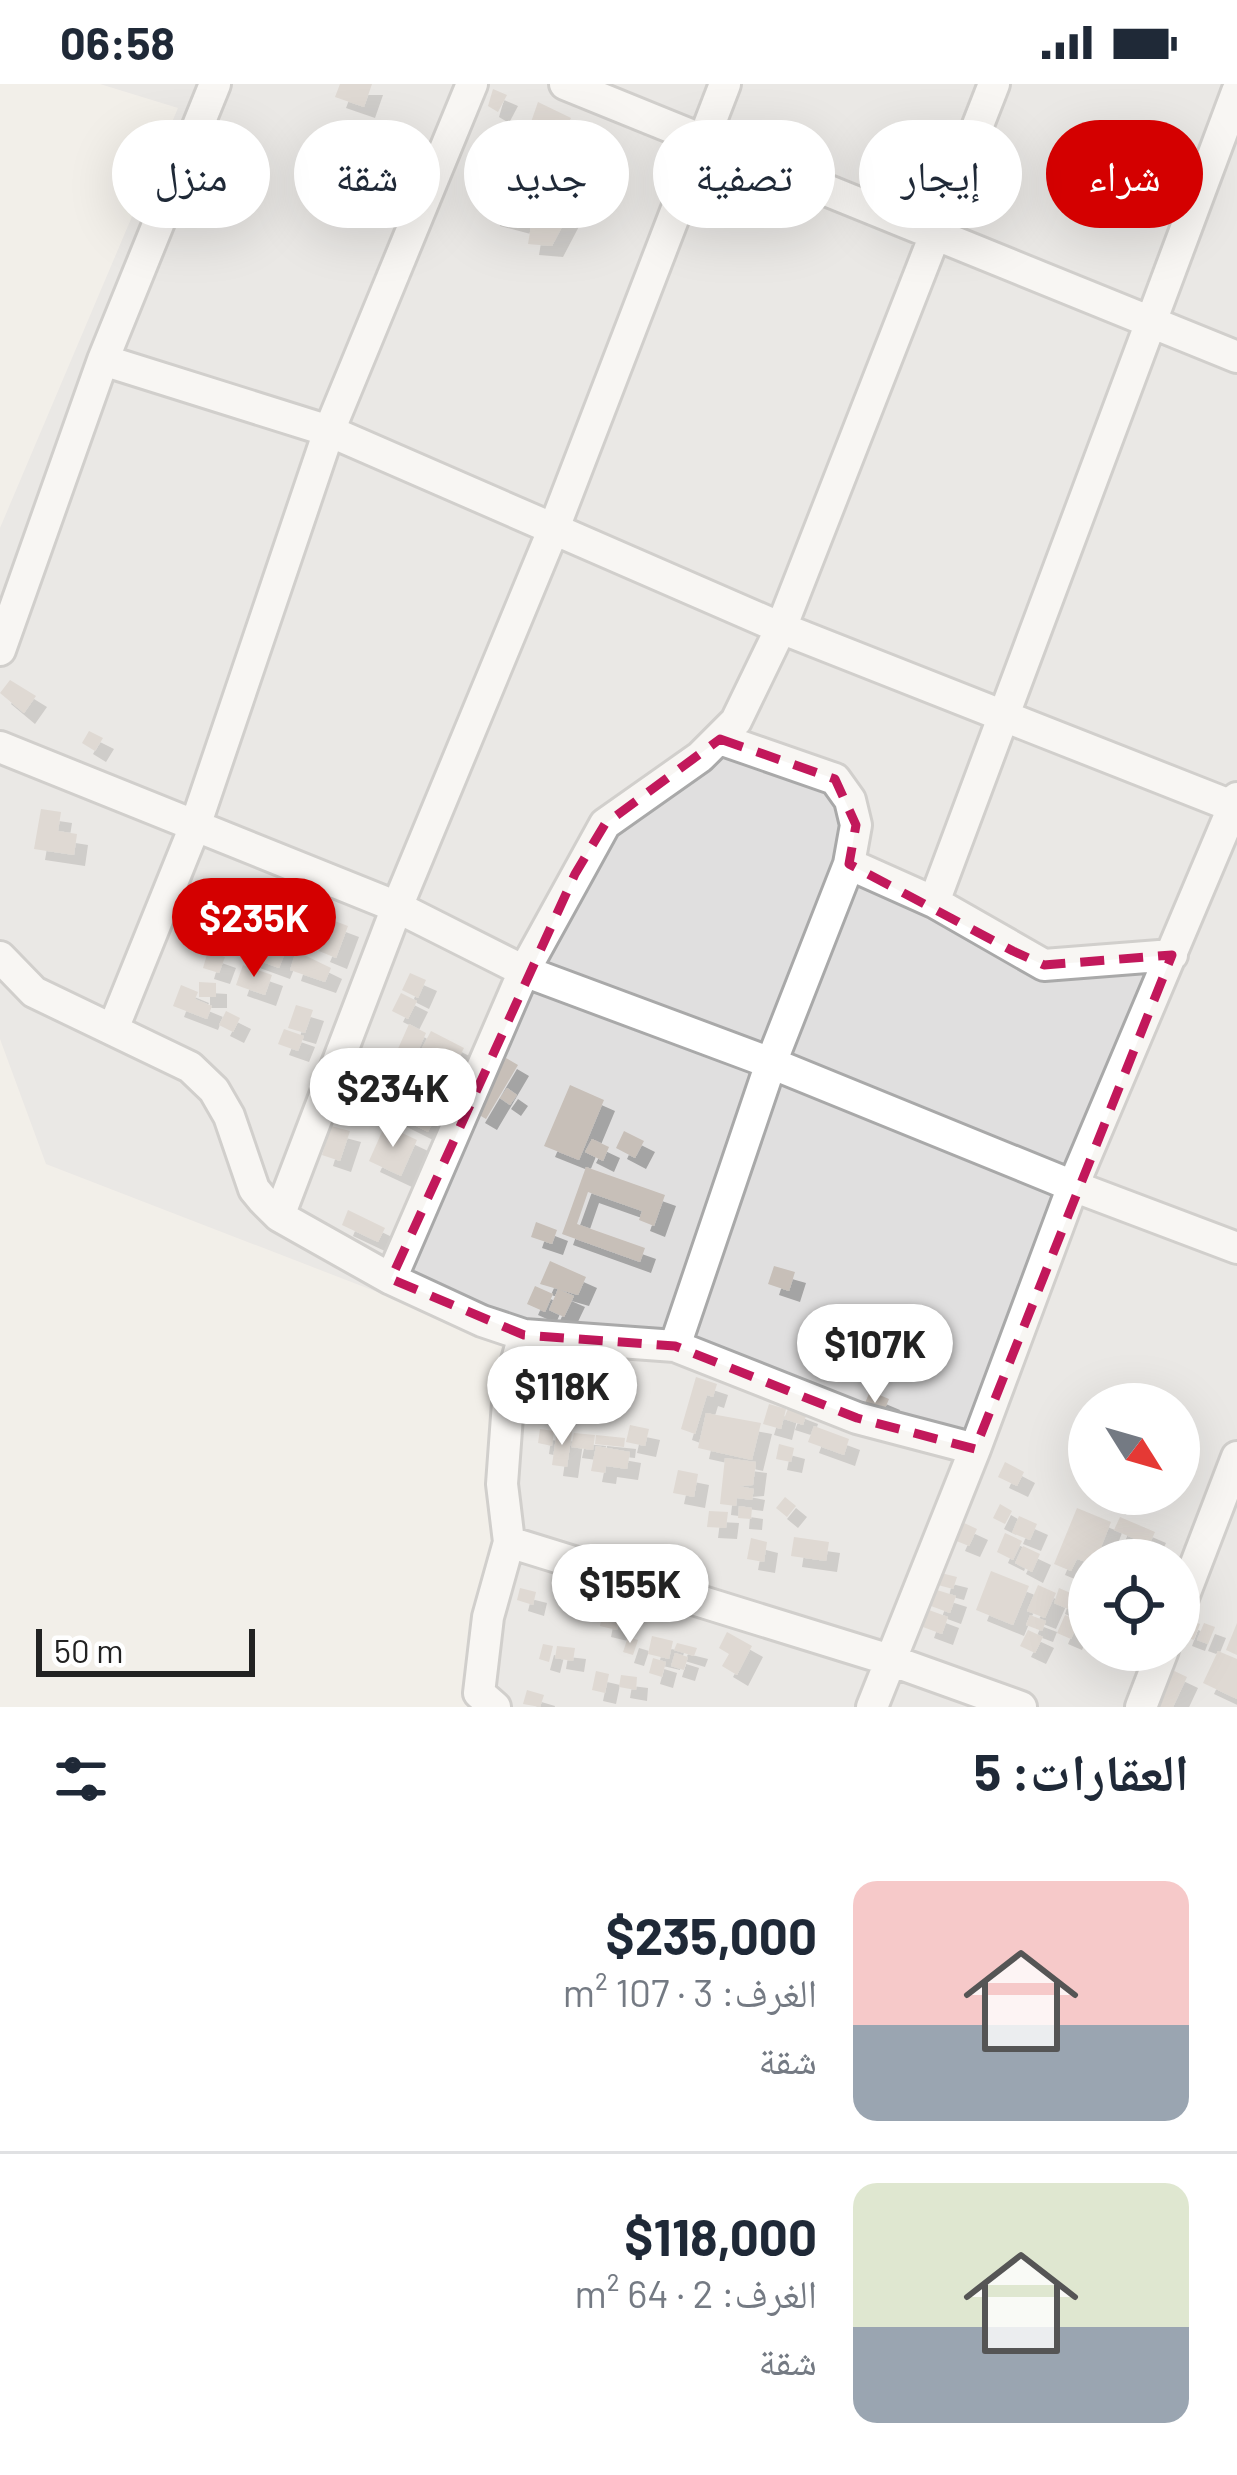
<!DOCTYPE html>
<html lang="ar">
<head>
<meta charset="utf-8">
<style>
	:root { --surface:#fff; --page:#f6f6f7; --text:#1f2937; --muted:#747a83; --line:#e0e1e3; --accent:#d40000 }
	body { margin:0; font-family:Barlow,"Noto Naskh Arabic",sans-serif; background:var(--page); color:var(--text); direction:rtl; height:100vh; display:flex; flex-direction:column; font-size:45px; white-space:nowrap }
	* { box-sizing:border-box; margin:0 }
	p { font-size:39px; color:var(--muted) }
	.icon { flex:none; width:66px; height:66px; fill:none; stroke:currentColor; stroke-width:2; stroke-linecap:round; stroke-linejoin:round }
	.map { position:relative; height:1623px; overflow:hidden; direction:ltr }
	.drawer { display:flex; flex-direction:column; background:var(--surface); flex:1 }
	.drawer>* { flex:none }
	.hud { position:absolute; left:36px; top:36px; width:1167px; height:108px; direction:rtl; display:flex; gap:24px }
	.needle { width:78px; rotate:127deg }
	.controls { position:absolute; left:1068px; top:1299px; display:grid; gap:24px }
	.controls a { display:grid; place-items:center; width:132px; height:132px; border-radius:50%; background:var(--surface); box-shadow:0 12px 48px #0002; font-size:60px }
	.scale { position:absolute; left:36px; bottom:30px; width:219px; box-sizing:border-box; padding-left:12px; border:6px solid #222; border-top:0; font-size:33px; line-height:42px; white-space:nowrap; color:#222; -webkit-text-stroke:9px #fff; paint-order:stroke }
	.price { position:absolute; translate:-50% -102px; padding:0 27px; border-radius:42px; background:#fff; color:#222; font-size:39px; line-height:78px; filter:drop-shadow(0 3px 6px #0008) }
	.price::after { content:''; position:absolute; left:50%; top:72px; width:36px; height:27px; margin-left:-18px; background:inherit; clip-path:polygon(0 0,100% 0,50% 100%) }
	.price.on { background:var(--accent); color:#fff }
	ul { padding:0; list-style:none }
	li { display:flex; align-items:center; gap:36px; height:300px; padding:0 48px }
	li+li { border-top:3px solid var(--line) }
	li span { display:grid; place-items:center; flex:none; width:336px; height:240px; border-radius:24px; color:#555 }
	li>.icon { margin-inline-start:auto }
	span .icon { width:144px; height:144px; fill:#fffc; stroke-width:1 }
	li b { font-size:51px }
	h2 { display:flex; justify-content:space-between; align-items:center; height:144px; padding:0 48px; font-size:51px }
	.pill { padding:0 42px; border-radius:54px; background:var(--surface); box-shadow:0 12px 48px #0002; font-size:42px; line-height:108px }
	.pill.on { background:var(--accent); color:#fff }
	.status { display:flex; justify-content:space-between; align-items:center; height:84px; padding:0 60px; background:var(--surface); direction:ltr }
	.status svg { height:33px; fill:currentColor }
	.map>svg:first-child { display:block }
</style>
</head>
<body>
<div class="status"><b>06:58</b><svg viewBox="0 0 49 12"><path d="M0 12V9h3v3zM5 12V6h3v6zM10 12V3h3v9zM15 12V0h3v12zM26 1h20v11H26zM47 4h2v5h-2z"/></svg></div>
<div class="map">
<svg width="1237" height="1623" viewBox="0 0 1237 1623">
	<defs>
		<filter id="shadow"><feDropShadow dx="11" dy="11" stdDeviation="0" flood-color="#0004"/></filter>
	</defs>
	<rect width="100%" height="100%" fill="#f2efe9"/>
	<path fill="#e0dfdf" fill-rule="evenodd" d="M100,0h1137v1623h-764l44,-361 -471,-182 -46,-125v-511l178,-420zM1089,1320h90v90h-90zM1089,1476h90v90h-90z"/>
	<path fill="#c7bfb8" filter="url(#shadow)" d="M340,0h32l-8,23 -29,-10z
		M493,5l14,6 -9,17 -10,-6z
		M538,18l33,16 -9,19 -32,-12z
		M559,59l20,9 -17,44 13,6 -23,44 -24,-2 3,-18 -42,-11 12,-42 44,10z
		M10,596l26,16 -12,17 -24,-20z
		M89,647l14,7 -8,13 -13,-8z
		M41,725l20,3 -3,19 19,3 -3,21 -40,-6z
		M272,806l33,13 -26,65 -33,-12 7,-20 20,8 7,-26 -16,-6z
		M332,836l16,6 -12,32 -17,-7z
		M208,867l17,6 -6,16 -16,-5z
		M296,867l35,17 -6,14 -35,-12z
		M243,881l29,10 -7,20 -29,-10z
		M410,889l16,7 -8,18 -16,-8z
		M199,898l17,1v14h-17z
		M181,901l17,7 -3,7 17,7 -5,13 -34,-13z
		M401,909l16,8 -9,18 -16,-8z
		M296,921l17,5 -8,23 -17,-5z
		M226,927l14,7 -7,14 -14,-7z
		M409,940l17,9 -11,25 -18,-7z
		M284,945l20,7 -6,15 -20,-7z
		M431,947l33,17 -28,54 6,3 -14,27 -40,-20z
		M506,974l12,7 -32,54 -12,-7z
		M357,979l36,14 -7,16 -36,-13z
		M570,1001l34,15 -25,60 -35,-14z
		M507,1004l10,7 -7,10 -10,-7z
		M343,1016l13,5 -4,9 -12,-4z
		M385,1041l32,15 -16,36 -32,-15z
		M331,1042l19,5 -10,30 -18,-6z
		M624,1047l20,10 -9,17 -19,-10z
		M592,1055l17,8 -6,14 -18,-9z
		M586,1083l79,28 -11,31 -15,-6 3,-9 -54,-19 -11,32 68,24 -5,14 -78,-28z
		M348,1126l37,18 -7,14 -36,-17z
		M536,1138l21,8 -5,14 -21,-7z
		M550,1177l36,16 -8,18 -38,-11z
		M774,1182l21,6 -6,19 -21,-7z
		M535,1202l18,8 -8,18 -18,-8z
		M558,1205l16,7 -10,21 -15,-7z
		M595,1287l17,5 -5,17 -17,-5z
		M696,1293l21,7 -4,13 -6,-2 -12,39 -14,-5z
		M870,1307l19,8 -9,21 -19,-7z
		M769,1320l17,5 -5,20 -18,-5z
		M789,1322l18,7 -4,12 -19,-6z
		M706,1329l55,10 -9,37 -54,-12z
		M630,1341l19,4 -4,17 -19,-4z
		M814,1342l35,13 -5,16 -36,-13z
		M540,1345l14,2 -2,15 -14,-3z
		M557,1346l15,2 -5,35 -15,-2z
		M574,1349l21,2 -2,15 -22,-3z
		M596,1351l29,3 -1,9 -29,-3z
		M779,1360l15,4 -3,14 -15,-3z
		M596,1362l34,6 -3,17 -21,-3 -1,7 -14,-2z
		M725,1374l31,4 -3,23 -14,1 15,3 -2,11 -15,-2 -1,8 -16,-2z
		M1005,1378l19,10 -7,14 -19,-9z
		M678,1386l20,4 -4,23 -21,-4z
		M1091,1410h29l-5,10z
		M785,1413l11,9 -9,11 -11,-9z
		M1000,1420l12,7 -7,13 -12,-6z
		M739,1422l13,2 -1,11 -13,-1z
		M1077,1424l34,14 -15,38h-7v3l-12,-4 -6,12 -17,-7z
		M709,1427l19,1 -2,16 -19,-1z
		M1019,1432l18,8 -7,16 -18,-7z
		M1120,1433l35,15 -6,13 -35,-15z
		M962,1438l15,7 -8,17 -15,-6z
		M1005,1449l17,8 -9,19 -16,-8z
		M794,1453l35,5 -3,19 -35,-5z
		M751,1454l16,4 -3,20 -17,-3z
		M1023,1462l17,8 -8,18 -17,-9z
		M991,1487l38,15 -16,39 -37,-15z
		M941,1489l16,4 -4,12 -15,-4z
		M1038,1501l18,8 -11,25 -18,-7z
		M520,1504l16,4 -3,13 -16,-5z
		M589,1504l25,6 -1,5 13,4 -9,27 -17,-4 3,-15 -19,-5z
		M1059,1504l14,6 -5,15 -14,-6z
		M937,1506l19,6 -6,17 -19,-7z
		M929,1526l19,7 -6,17 -19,-7z
		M1030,1531l16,6 -4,10 -16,-6z
		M1065,1531l14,6 -8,18 -14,-6z
		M1187,1535l13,5 -6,16 -13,-5z
		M1204,1539l11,4 -7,17 -11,-4z
		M1237,1539v32l-11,-5z
		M1028,1546l15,7 -8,16 -15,-7z
		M727,1548l25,14 -15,29 -15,-9 7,-12 -10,-6z
		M652,1552l21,5 -4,18 -21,-5z
		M628,1553l10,3 -5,15 -10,-3z
		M677,1559l20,5 -3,8 -20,-6z
		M543,1560l10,2 -4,16 -10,-3z
		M557,1562l18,2 -2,13 -18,-3z
		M1218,1567l19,8v40l-34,-16z
		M675,1569l13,4 -4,13 -13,-4z
		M653,1574l13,4 -4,15 -13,-4z
		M1168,1584l19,9 -14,30h-22z
		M596,1587l13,3 -4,19 -13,-3z
		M621,1591l16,2 -1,13 -17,-3z
		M527,1606l17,5 -4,12 -17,-3z"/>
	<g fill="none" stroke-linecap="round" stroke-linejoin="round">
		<defs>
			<path id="minor" d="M565,0l672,273
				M103,276l226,71 452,197 456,180
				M0,566l103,-290 112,-276
				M0,663l397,160 127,64 247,92 302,123 164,62
				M849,780l85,38 110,63 128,-10
				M934,818l303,-810
				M0,873l34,35 156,75 24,23 15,26 25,73 9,11 16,16 112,63 91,42 42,14 151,11 182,72 118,31
				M113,945l82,-203 134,-395 143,-347
				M279,1132l118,-309 157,-379 171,-444
				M391,1195l133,-308 81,-147 95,-67 36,-36 45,-93 213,-544
				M675,1262l96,-283 78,-199 7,-39 -6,-25 -15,-21 -115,-40
				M509,1458l381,118 131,47
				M1179,1524l58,-151
				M495,1623l-16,-14 9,-76 21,-75 -7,-58 7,-95 15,-54
				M872,1623l103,-258 98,-263 164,-388
				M1141,1623l22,-57"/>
		</defs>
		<use href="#minor" stroke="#a9a9a9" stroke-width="36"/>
		<use href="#minor" stroke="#fff" stroke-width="30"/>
	</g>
	<path d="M0 0H1237V1623H0ZM720,655l115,40 21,46 -7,39 164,87 31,14 128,-10 -197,494 -118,-31 -182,-72 -151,-11 -133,-56 184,-405 30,-50z" fill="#f2efe9" fill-opacity=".55" fill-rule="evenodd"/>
	<path fill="none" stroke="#c2185b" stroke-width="9" stroke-dasharray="24 15" stroke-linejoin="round" d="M720,655l115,40 21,46 -7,39 164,87 31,14 128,-10 -197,494 -118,-31 -182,-72 -151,-11 -133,-56 184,-405 30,-50z"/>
</svg>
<div class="controls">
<a><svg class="needle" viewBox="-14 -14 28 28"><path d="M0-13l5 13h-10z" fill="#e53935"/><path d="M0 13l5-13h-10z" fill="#747a83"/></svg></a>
<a><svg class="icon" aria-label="locate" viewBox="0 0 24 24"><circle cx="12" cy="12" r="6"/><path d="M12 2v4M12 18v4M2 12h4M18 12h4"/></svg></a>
</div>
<div class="scale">50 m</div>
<b class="price on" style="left:254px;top:896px">$235K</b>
<b class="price" style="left:393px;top:1066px">$234K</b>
<b class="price" style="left:875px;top:1322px">$107K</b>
<b class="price" style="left:562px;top:1364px">$118K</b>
<b class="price" style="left:630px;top:1562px">$155K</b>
<div class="hud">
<a class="pill on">شراء</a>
<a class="pill">إيجار</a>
<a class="pill">تصفية</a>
<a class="pill">جديد</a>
<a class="pill">شقة</a>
<a class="pill">منزل</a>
</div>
</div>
<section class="drawer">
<h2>العقارات: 5<svg class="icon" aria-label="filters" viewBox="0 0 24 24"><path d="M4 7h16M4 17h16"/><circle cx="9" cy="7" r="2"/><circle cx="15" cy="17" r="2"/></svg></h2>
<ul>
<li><span style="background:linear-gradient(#f6c9c9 60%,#9aa5b1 0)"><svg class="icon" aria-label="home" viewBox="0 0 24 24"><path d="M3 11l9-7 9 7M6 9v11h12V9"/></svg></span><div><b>$235,000</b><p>الغرف: 3 · 107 m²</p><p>شقة</p></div></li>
<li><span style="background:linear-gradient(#dfe7d0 60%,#9aa5b1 0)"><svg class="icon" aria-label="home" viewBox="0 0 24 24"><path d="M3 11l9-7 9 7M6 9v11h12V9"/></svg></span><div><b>$118,000</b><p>الغرف: 2 · 64 m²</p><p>شقة</p></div></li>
</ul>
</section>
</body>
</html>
